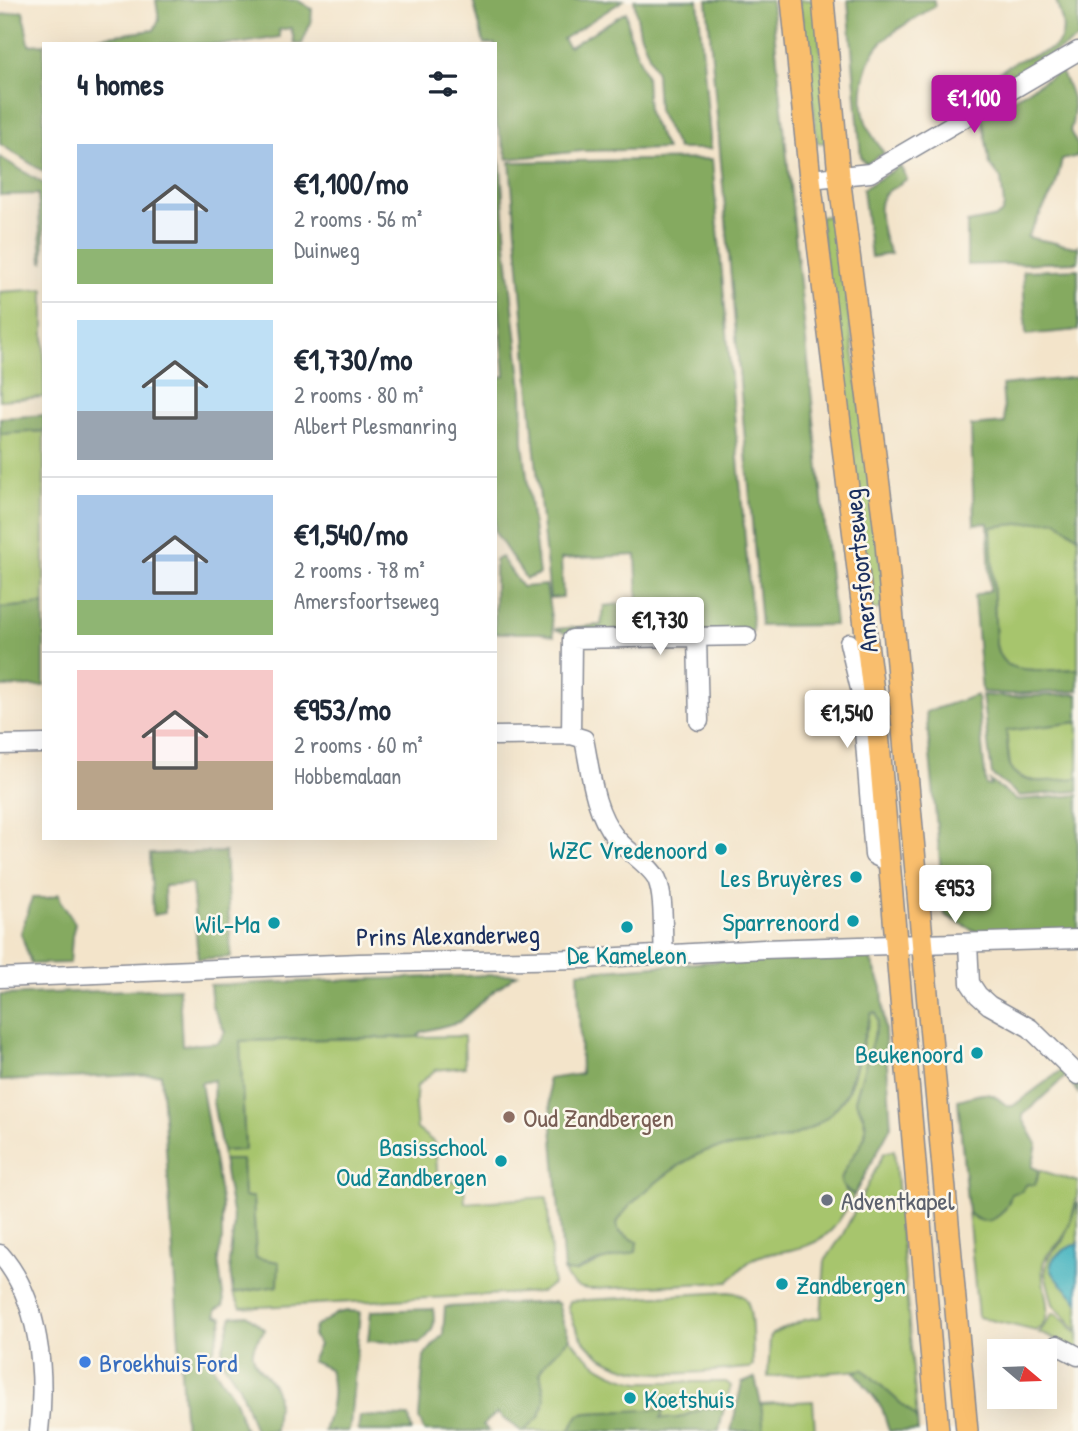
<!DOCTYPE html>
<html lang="en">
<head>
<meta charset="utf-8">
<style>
	:root { --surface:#fff; --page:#f2f2f3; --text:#1f2937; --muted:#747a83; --line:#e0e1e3; --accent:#b5179e }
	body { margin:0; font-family:"Patrick Hand",sans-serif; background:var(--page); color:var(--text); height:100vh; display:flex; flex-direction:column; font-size:26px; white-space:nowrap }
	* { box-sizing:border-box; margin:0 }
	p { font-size:23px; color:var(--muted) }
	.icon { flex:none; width:38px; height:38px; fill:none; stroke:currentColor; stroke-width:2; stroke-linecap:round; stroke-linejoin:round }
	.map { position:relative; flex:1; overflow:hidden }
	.drawer { position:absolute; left:42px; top:42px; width:455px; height:798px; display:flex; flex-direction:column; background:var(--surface); border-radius:0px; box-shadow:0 7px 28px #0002 }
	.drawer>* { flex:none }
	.needle { width:46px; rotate:109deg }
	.buttons { position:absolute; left:987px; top:1339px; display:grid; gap:14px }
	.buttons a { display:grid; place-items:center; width:70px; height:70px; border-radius:0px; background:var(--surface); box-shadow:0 7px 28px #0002; font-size:35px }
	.price { position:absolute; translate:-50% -60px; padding:0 16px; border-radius:7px; background:#fff; color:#222; font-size:23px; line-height:46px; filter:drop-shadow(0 2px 4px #0008) }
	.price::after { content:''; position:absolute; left:50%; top:42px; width:21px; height:16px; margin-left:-10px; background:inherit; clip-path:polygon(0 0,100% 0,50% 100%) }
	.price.active { background:var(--accent); color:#fff }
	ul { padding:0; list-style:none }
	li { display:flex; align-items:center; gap:21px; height:175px; padding:0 35px }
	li+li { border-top:2px solid var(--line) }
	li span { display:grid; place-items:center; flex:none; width:196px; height:140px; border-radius:0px; color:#555 }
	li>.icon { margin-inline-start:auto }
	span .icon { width:84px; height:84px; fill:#fffc; stroke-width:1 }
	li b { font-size:30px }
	h2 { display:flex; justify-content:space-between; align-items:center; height:84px; padding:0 35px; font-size:30px }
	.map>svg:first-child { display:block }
</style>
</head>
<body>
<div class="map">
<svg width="1078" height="1431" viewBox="0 0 1078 1431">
	<rect width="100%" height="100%" fill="#fbf7ec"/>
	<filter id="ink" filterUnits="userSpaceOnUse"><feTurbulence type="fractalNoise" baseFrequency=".0143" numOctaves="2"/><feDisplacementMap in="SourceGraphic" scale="14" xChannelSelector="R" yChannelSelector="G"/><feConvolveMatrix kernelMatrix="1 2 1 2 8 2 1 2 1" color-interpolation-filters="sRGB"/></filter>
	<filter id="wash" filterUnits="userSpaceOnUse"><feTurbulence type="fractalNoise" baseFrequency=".00686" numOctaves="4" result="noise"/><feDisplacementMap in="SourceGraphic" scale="28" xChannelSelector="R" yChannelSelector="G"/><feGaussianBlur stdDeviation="1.57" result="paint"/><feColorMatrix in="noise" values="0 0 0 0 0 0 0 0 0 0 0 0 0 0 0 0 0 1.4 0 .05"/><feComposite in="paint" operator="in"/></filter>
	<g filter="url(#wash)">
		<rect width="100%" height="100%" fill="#f3e4ca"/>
		<path fill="#a7c56d" stroke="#617a66" stroke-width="2" d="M799,0h17l13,142 -12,1 -6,-64z
			M836,215l50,393 -15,2 -51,-393z
			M44,289v108l-44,3v-108z
			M44,431v173l-44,4v-174z
			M1056,520l22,17v132c-16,1 -59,4 -71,-5 -7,-5 -9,-11 -11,-19l-5,-119z
			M1078,722v56c-23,2 -54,11 -68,-12l-4,-36z
			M874,1012l2,1 2,8 -23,79c21,36 7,42 -12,74l-2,5 5,12 8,4c-15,28 -25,47 -59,54 -12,3 -26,4 -38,8 -13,6 -19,16 -29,25l-135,7c-14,0 -24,-4 -29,-18 25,1 50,-18 73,-29l-21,-13c1,-24 73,-75 96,-80 49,-11 71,3 115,-35 5,-4 12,-8 16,-14 10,-12 22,-68 28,-86z
			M464,1036l1,31 -30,3 -18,16 -2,21 2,22 18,14 3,39 26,-1 1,22 82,-6 6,87 -12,8 -300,16 -8,-15 45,-7v-24l-22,-4 -3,-60h-9l-2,-38h-19l-1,-9 23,-2 -5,-108z
			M894,1150l23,268 -55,-48 -94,7 2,-38 2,-5 32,-14 17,-3 4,-56 18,-27 41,-81z
			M1039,1170l39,12c0,18 -7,41 -16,57 -6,9 -18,15 -19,26 -4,25 16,48 -7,66l-58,-14 -10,-105c18,18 40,3 43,-18l13,-9 13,-5z
			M1078,1202v41l-18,10 -8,8 26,41v29l-25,-27 -8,-30 3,-16 15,-17z
			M729,1292c6,1 12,1 16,6 9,10 7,53 8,68l-4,2c-52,3 -127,20 -165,-27 -8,-10 -12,-22 -16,-34l2,-6z
			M1053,1313l4,1 21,20v15l-39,-16z
			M570,1338c17,24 42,39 70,44h86l5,4 -7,22h-19l-27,10h-17l2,-8 -76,3 -8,2 -10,16h-45c14,-13 23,-23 19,-43 -1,-5 -3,-12 -2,-16 2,-13 20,-25 29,-34z
			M813,1401l2,30h-51l-3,-27z"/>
		<path fill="#85aa60" stroke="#506c5f" stroke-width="2" d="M156,0h141l15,9 -1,13 -9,22h-7l-4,-16 -12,2 1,7 -42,7h-194l110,-14 5,-10z
			M473,0h151l-61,39 6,8 57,-35 4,24 16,40 2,36 18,37 -84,2 -74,8 -13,-39v-76h-11z
			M634,0h64l13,149h-33l-20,-39 -2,-37 -16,-40z
			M707,0h64l64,625 -74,1z
			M848,0h86l1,6c-18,12 -40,22 -54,37 -18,19 -23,58 -14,82 4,10 11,19 17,28l-18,11 -5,-6z
			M1056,0h22v39l-106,62c12,-14 25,-29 41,-38 14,-8 42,-9 48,-25 5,-13 -2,-26 -5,-38z
			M23,11l6,34 15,-1v128l-44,-28v-129z
			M1061,71c11,23 17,35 9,60l8,15v10l-16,4 -7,28 -28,49 48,10 3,-2v17l-111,3v-42l30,-6 5,-4 2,-7 -3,-27 -11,-14 -8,-48z
			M495,146l6,21 5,78 16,143 1,55 16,131 -13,5 -31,-47v-154l10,-2 -10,-114z
			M0,157l44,27v78h-2l-4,-68 -38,1z
			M712,159l41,472 -183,4 -15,-6 46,-4 3,-19 34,-4 -2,-47 -75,4 2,38 -13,1 -16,-156 -24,-280z
			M900,166l7,13c-7,5 -17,10 -23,16 -10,12 0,47 7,59l-20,3 -8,-68z
			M1078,269v61l-52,5 -3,-64z
			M1078,377v160l-22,-17 -65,7 5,118c2,8 4,14 11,19 12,9 55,6 71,5v22l-68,3 -28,-2 -8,-96 16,-6 -2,-67 -14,1 -3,-98 34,-3 -3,-38z
			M44,415v16l-44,3v-16z
			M501,557l21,30 24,-2 8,51 -11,-3h-48v-73z
			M44,604v82l-44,1v-79z
			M1078,694v28l-72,9c2,10 1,24 4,34 8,25 49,14 68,13v13l-58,5 -28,-21 -10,-80 28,2z
			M977,695l9,90 5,1 -1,-5 27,19 61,-5v138l-73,2 -26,-2 -34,-18 -19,-203z
			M225,852l6,105 -33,2 -6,-75 -28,2 1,27 -12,2 -3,-61z
			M59,894l2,8 14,21 -3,14 -2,26 -39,1 -10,-31 11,-35h16z
			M869,956l13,31 9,139 -37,69 -12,-9 -1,-7c12,-35 41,-39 14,-79l23,-79 -2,-8 -2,-1 -3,2 -24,78c-21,40 -65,50 -106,54 -10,1 -22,1 -32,4 -25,8 -80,50 -92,73l2,9 18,10 -1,10 -39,10 -22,10 -11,-1 -16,-192 33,-5 -3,-102 196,-15z
			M517,974l-23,17 -35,31 -38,10 -4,5 -177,4 5,109 -23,1 -9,-49 1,-22 -13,3 21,123v36l-4,17 6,43 -1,4 -7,4v5l7,3 -13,44 25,38 10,31h-60l-24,-357 -161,7v-86l179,-7 3,57 36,-2 7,-11 -13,-26 -2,-21z
			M1063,1069l15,14v10l-12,-17 -43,39v4l14,25 -5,23 7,3 -4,15 -8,-1 -5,7 -11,3c-5,21 -24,38 -43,18l-10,-112c25,-6 29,-13 49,6h6z
			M223,1160h19l2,37h9l3,61 23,4 -1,24 -45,7 -4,-30 5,-39z
			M554,1302l4,1 5,19 7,16 -25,25 -5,9 5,26 -2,10 -4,9 -15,14h-3l-24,-18 -14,12 6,6h-65l-5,-13 5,-62 19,-22 2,-27z
			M433,1309c3,18 0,23 -13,34l-52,-2 3,-30z
			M348,1311l12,1 -10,114 -2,5h-24c7,-21 12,-40 5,-62l-18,-8 8,-16 -6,-10 2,-8 23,-14z
			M247,1315l18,15c-31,33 6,40 11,62 3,12 -1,26 -1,39h-20l-16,-45 -19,-29 12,-41z
			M863,1369l54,49 1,13h-29l-7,-23 -27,-36z
			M755,1378l6,26 3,27h-33l11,-48z
			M705,1408h19l-5,23h-150l10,-16 8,-2 77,-4 -3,9h17z
			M360,1416l49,1 3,14h-54z"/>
		<path fill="#45b4bf" stroke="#30728e" stroke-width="2" d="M1078,1243v59c-19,-25 -50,-37 0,-59z"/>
	</g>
	<g filter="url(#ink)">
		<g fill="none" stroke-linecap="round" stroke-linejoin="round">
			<defs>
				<path id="minor" d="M810,179l60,-6 208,-122
					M697,637l2,84
					M849,643l12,50 13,162 16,8
					M571,735l1,-96 175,-3
					M495,736l76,-1 13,4c7,34 9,70 31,98 10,13 35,28 42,42 8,20 5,54 7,76
					M0,745l44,-1
					M968,944l2,39 8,12 11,10 41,23 48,47
					M0,978l359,-15 224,-4 181,-10 314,-10
					M0,1254c40,45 46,120 39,177
					M1057,1345l21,11"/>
				<path id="major" d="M792,0l18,179 68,553 60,699
					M823,0l16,176 46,356 82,899"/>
			</defs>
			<use href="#minor" stroke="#878a94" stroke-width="21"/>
			<use href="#major" stroke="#878a94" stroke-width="24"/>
			<use href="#minor" stroke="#fff" stroke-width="18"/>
			<use href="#major" stroke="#f9be6d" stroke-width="21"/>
		</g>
	</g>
	<g fill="#0f9aa8" stroke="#fbf7ec" stroke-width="2.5">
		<circle cx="721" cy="849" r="7"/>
		<circle cx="856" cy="877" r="7"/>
		<circle cx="853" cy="921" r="7"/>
		<circle cx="274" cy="923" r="7"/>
		<circle cx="627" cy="927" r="7"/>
		<circle cx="977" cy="1053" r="7"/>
		<circle cx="501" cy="1161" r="7"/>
		<circle cx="782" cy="1284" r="7"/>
		<circle cx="630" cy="1398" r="7"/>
	</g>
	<circle fill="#8d6e63" stroke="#fbf7ec" stroke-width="2.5" cx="509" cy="1117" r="7"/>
	<circle fill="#6b7280" stroke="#fbf7ec" stroke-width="2.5" cx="827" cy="1200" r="7"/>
	<circle fill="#3f7fe0" stroke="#fbf7ec" stroke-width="2.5" cx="85" cy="1362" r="7"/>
	<g text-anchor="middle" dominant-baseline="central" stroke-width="5" stroke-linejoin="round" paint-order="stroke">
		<g font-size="26" fill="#1b2f5e" stroke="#fbf7ec">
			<text transform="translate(860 571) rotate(-96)">Amersfoortseweg</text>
			<text transform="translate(448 935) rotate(-1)">Prins Alexanderweg</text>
		</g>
		<g font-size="26" fill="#0d838f" stroke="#fbf7ec" text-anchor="end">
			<text x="707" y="849">WZC Vredenoord</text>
			<text x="842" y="877">Les Bruyères</text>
			<text x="839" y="921">Sparrenoord</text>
			<text x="260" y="923">Wil-Ma</text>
			<text x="627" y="954" text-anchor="middle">De Kameleon</text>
			<text x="963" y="1053">Beukenoord</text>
			<text x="487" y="1146">Basisschool<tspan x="487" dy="30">Oud Zandbergen</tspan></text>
			<text x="796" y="1284" text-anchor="start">Zandbergen</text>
			<text x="644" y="1398" text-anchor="start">Koetshuis</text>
		</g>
		<g font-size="26" fill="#785e54" stroke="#fbf7ec" text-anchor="start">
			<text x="523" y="1117">Oud Zandbergen</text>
		</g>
		<g font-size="26" fill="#5b616d" stroke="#fbf7ec" text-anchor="start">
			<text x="841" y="1200">Adventkapel</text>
		</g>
		<g font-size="26" fill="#366cbe" stroke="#fbf7ec" text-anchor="start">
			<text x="99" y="1362">Broekhuis Ford</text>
		</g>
	</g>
</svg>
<div class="buttons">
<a><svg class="needle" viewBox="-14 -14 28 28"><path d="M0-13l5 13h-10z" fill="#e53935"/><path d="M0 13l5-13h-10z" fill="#747a83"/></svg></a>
</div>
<b class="price active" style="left:974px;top:135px">€1,100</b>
<b class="price" style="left:660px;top:657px">€1,730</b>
<b class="price" style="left:847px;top:750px">€1,540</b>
<b class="price" style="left:955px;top:925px">€953</b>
<section class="drawer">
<h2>4 homes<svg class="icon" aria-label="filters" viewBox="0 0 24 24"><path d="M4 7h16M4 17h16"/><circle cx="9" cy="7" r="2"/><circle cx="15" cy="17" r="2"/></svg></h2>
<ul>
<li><span style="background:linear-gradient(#a9c7e8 75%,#8fb573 0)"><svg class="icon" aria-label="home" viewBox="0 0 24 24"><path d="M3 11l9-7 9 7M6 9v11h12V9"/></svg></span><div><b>€1,100/mo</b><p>2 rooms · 56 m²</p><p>Duinweg</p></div></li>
<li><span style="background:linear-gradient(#bfe0f5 65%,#9aa5b1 0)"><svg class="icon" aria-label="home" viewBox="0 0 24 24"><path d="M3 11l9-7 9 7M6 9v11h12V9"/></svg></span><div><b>€1,730/mo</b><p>2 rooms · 80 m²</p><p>Albert Plesmanring</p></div></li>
<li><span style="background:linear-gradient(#a9c7e8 75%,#8fb573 0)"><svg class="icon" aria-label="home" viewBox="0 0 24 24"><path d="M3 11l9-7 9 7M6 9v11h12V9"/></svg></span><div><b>€1,540/mo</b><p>2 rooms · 78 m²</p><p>Amersfoortseweg</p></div></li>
<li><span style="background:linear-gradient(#f6c9c9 65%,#b9a48a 0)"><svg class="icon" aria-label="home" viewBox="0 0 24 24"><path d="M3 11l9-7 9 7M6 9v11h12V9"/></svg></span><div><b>€953/mo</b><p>2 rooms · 60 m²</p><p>Hobbemalaan</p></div></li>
</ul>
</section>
</div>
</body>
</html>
